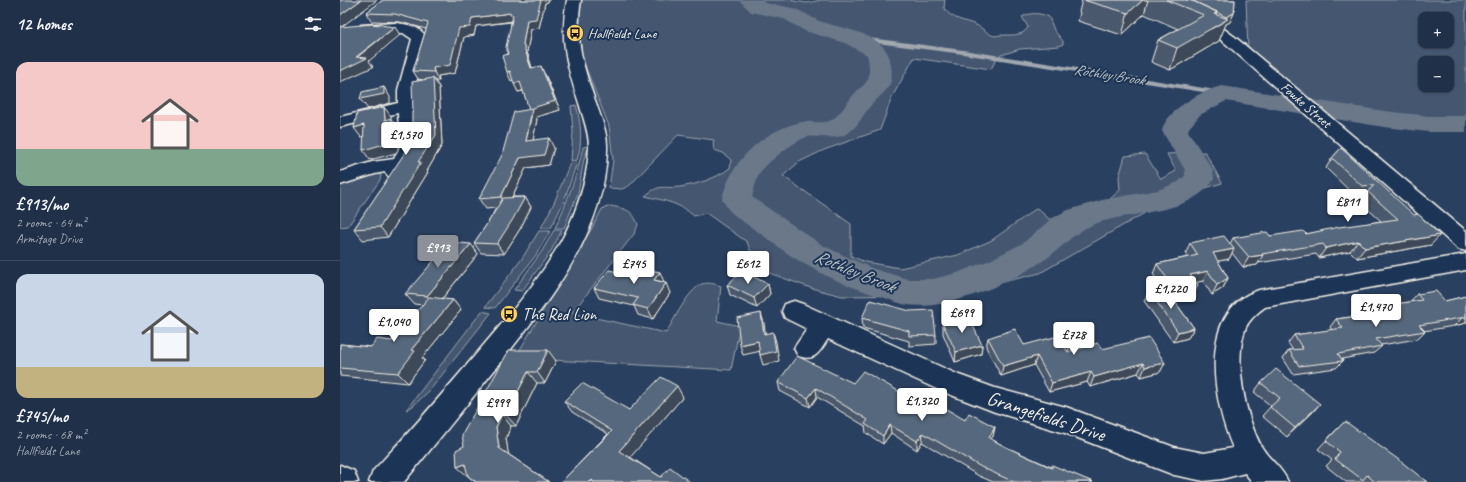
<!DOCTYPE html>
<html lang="en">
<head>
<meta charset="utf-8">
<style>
	:root { --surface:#203048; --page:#2d3c52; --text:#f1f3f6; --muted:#a2a9b4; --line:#3d4b60; --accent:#8c9099 }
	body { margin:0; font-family:Caveat,sans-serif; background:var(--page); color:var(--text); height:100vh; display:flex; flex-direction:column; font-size:15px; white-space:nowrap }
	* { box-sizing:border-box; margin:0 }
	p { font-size:13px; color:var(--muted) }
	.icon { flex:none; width:22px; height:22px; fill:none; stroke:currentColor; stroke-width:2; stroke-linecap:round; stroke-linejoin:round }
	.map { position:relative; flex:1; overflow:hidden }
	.side { display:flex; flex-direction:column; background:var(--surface); width:340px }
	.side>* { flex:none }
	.tools { position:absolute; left:1078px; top:12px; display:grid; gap:8px }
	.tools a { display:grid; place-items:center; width:36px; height:36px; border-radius:8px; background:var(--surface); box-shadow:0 1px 3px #0004,0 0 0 1px var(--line); font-size:20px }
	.price { position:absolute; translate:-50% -34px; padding:0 9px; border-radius:4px; background:#fff; color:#222; font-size:13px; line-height:26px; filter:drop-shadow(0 1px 2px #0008) }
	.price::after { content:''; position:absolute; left:50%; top:24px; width:12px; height:9px; margin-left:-6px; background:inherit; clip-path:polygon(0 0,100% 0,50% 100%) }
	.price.active { background:var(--accent); color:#fff }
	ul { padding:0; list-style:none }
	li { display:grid; align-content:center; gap:8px; height:212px; padding:0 16px }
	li+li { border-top:1px solid var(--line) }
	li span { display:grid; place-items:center; height:124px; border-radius:12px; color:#555 }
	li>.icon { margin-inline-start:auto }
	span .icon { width:72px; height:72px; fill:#fffc; stroke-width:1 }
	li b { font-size:17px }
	h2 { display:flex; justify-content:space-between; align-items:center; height:48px; padding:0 16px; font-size:17px }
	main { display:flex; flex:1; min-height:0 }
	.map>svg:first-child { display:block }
</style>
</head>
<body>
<main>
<section class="side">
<h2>12 homes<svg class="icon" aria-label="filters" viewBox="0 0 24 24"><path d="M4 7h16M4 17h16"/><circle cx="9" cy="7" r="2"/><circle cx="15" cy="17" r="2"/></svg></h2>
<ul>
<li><span style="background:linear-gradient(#f6c9c9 70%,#7fa58c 0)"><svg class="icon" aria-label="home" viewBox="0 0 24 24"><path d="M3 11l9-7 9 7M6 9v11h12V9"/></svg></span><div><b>£913/mo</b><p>2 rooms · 64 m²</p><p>Armitage Drive</p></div></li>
<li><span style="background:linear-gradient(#c9d6e8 75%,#c2b280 0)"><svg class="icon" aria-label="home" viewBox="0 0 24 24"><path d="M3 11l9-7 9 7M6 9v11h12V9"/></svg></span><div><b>£745/mo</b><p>2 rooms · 68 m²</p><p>Hallfields Lane</p></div></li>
</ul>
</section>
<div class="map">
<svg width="1126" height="482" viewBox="0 0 1126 482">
	<rect width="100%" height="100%" fill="#2a4060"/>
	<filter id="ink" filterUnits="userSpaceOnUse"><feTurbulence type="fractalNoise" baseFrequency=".025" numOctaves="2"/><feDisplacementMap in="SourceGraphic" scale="8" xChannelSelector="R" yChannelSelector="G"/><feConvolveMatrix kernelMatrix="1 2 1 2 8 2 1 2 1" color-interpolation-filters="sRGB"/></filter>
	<g filter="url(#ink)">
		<path fill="#445771" stroke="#9ca4ac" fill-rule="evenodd" d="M239,0h209l19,3 14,-3h124l-1,8c8,12 20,12 32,17 7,3 12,10 19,11 11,-3 27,3 33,-9l-6,-10c8,-5 19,-4 27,0l5,13 9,11v3l-4,2 -39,3 -22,7 -7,13 -77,-11 -22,39 -12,33 -56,20 -25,12 -16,14 68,48v32l14,6 35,6 58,-13 34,-15 45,-32 12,11 20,1 30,-11 21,-19 -1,-13 6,-21 20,-2 16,25 15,-8 -9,-17 38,-2 17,31 -53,16 -129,74 -90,22 -108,1 -31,-8 -53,-19 -11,-27 -41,-29 -12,3c-16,-14 -29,-15 -49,-20 16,-13 16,-7 35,-9 18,-3 35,-8 50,-19l1,-8 -8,-7 -9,-3 -1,-6 1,-4 -36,-5 -49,51 -7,3 -13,-1 4,-28 -4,-34 -30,-75 -3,-37z
			M906,0h220v121l-17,-1 -23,1 -44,-4 -72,-13 -62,-53zM1085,19h22v22h-22zM1085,63h22v22h-22z
			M236,105c5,18 7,37 1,55l-6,1 2,-29 -2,-26z
			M249,146l-5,13 -6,34 -14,35h-9c12,-26 22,-52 28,-81z
			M237,162l-13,39 -13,27h-10l13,-25 16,-40z
			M36,173l5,2 -1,5 -32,46 -8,1v-43z
			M271,206c15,3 22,4 27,19l-4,9 -62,79 94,20c8,-13 22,-43 36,-49 6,-2 13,0 19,2l-4,35 23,5 -9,44 -216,-12 77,-130 10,-19z
			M214,230h8l-11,21 -29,40 -8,-1 28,-39z
			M199,231h11l-14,24 -41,53 -10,-1 36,-47z
			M142,311l9,2 -61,77 -17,16 -7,4z"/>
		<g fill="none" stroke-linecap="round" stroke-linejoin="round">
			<path stroke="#a1a8b0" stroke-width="4" d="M513,38l110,14 259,41"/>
			<path fill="#6a788a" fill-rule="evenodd" d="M399,0h22l4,3c10,2 22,3 32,7 9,3 16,9 25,12 24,8 66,11 69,43 3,20 -3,24 -18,38 -9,9 -15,25 -27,31 -12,7 -27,1 -39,3 -12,3 -42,27 -48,37 -3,7 -5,15 -7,23l70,48 23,11 29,13 34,10h25l24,-6 33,-13 33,-17 28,-24 17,-9 34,-10 56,-10 20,-8 7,-6v-6l-23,-39c4,-21 40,-41 60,-45l162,25 45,5h37v16h-37l-45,-5 -158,-26 -26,14 -11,13 -1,3 25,39 1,9c-25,39 -86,30 -124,47 -18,8 -29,23 -46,34 -33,22 -96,51 -136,45 -7,-1 -15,-4 -23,-7 -26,-8 -51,-17 -75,-31 -18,-9 -34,-22 -50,-34 -9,-6 -19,-12 -27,-19 -5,-4 -8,-10 -11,-15 9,-38 41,-69 80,-77 8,-1 19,2 27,-1 9,-2 20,-22 27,-29 4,-4 10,-8 12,-13 2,-6 1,-19 -1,-24l-22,-12 -40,-12 -21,-12 -33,-7z"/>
			<defs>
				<path id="minor" d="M227,0h14c-7,39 2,67 15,103 5,15 12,30 11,47 -2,85 -60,153 -110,217 -31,39 -62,77 -93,115h-35l4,-11c36,-38 70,-78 104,-118 51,-61 108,-122 112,-206 0,-15 -6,-29 -10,-44 -12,-36 -20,-64 -12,-103z
					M856,16l21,8 18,13 231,194v20l-8,-2 -233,-206 -18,-13 -16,-7 -2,-3 2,-3z
					M56,23c15,2 23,3 32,16l-14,51 4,56 -3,11 -13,19 -7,2 -7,-2 -3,-4 -10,2 -35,11v-13l32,-10 22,-3 6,-13 -2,-33 -58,14v-10l58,-14v-13l14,-51 -9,-6 -37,-1 -5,-1 -2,-3 2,-3z
					M1126,254v16l-201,37c-7,5 -15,12 -19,20 -13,33 -1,88 15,119 8,14 21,21 27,36h-36l-7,-9 -23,6 -18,2 -30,-6 -109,-42 -70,-21 -54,-21 -113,-52c-9,13 -12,23 -30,17l-4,-8 13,-19 -22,-11 -3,-7 3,-7 9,-3 9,3 156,71 36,13 71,19 108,40 30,6 29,-5c-20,-46 -37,-138 26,-158z
					M0,465l14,6 4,11h-18z"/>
			</defs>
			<use href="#minor" stroke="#f4f1e8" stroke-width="3"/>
			<use href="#minor" fill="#1d3557" fill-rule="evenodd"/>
		</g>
		<path fill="#4a596c" stroke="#f4f1e8" d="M43,0h166l-1,2 -3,1 -6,25 -8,1 -4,23 5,16 13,6 15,36 -24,7 1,2 -4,21 21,8 -5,17 -23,3 -14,29h13l6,10 -11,22 -16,25 -23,-1 -7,-10 15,-22 7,-13 -10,1 -7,-10 51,-89 -7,-19 -5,1 -5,-12 -2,1 -3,-27 3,-32 -35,4 -2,9 -10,2 -9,36 -17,3 1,5h-4l4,6 3,58 -15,26 1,1 -40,65 -25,3 -9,-11 60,-89 -1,-28 10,-32 -5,-1 -5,-8 13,-42 -26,-7 -29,-1 -5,-8z
			M742,0h153l-1,13 -4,9 -4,2 -7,17 -49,29 -19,-8 7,-22 20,-11 -34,-15 -22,21 -44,-14 2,-8 -1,-1z
			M1001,148l90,97 -74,13 -7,-7 -31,7 -3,-4 -58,9 -1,2 -14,2 -11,-14 -3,6 -11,2 10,17 -5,10 -11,7 -9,-14 -7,1 -3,13 -20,4 21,29 -6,10 -15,4 -29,-41 5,-10 13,-3 -9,-14 4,-10 31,-7 -2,-4 4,-10 40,1 3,-6 73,-4 75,-13 -21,-19 5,-7 -10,1 -29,-28 6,-10z
			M138,254l-36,45 11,1 8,10 -39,48 3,2 -17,23 -68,-7v-32l31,3 21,-6 31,-36 -9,-1 -9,-10z
			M324,283l6,10 -17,26 -15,-4 -4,-9 -35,-8 -5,-10z
			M428,284l2,10 -13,14 -27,-13 -3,-10z
			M1077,294l28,7 21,-5v27l-12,3 -30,5h1l-8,8 -36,6 1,1 -8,7 -32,6 1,2 -7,7 -43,6 -10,-16 6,-8h4l-5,-7 6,-8 38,-5 -2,-3 6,-8 34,-5 6,-7 34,-5z
			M522,318l74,17v9l-27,2v-5l-46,-13z
			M603,324l39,21 -1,9 -26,8 -12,-28z
			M648,338l36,7 46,1 -2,6 34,-3 63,14 -5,9 -19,5 -3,-4 -48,14 -3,-5 -38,10 -15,-27 -33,11 -15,-29z
			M169,350l47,11 -11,22h-8l-21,43h-5l-5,12 2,16 41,28h-74l-6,-5 -5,-31z
			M438,382l75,1 56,14 56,23 30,7 -2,9 -2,3 15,8 45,20 42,15h-100l-14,-6 -57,-34 -5,8 -26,-17 -8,11 -17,-11 -1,-7 -48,-29 -7,10 -30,-16z
			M921,383l59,21 -33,33 -25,-21 9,-10 -17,-14z
			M343,397l-53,60 31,20 29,5h-129l47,-48 -36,-22 -8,-11 65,9z
			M1003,423l84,59h-81l-20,-16 6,-6 -14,-11 17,-18z"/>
		<path fill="#3c4858" stroke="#f4f1e8" d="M21,0h16l-37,28v-13z
			M201,0h8l-1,2 -3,1 -6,25 -8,1 -4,23 8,25 -4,-9 -8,-24 4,-24z
			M803,0h5l-4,14 -22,21 6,-22z
			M877,12l-6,17 14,-8 1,-4 8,-4 -4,9 -4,2 -7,17 -49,29 7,-22 37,-34z
			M171,13l2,2v6l-37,5 -2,9 -10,2 -9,36 -17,3 1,5 -5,-9 -1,-4 26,-40 13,-10z
			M55,27l5,8 -31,26 4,6 -33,15v-11z
			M201,66l19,44 -24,7 1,2 -6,32 -5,-10 6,-28 -3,-4z
			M170,71l4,9 -3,1 -4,-9z
			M93,78l6,9 3,58 -15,26 1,1 -40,65 -8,-10 38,-65z
			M180,82l5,8 -7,2 -4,-8z
			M44,87l6,10v6l-22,6 -8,-10z
			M44,107l7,9v3l7,9v22l-2,3 -26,7 -7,-10 22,-30z
			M24,125l7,10 -10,2 -7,-9z
			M209,138l5,10 -5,17 -23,3 -19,39 -6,-10 19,-39z
			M185,197l6,10 -11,22 -16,25 -7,-10z
			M1100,235l-9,10 -74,13 8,-10z
			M1018,241l-8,10 -31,7 7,-10z
			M131,244l7,10 -42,52 -9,-10z
			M894,249l-5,10 -21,4 5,-10z
			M923,255l-6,10 -14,2 6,-10z
			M868,271l-5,10 -18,4 5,-10z
			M320,272l4,10 -10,-2z
			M888,278l-5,10 -11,7 5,-10z
			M326,283l4,10 -17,26 -5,-10z
			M428,284l2,10 -13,14 -3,-10z
			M858,285l-5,10 -23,5 5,-10z
			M113,300l8,10 -39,48 3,2 -17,23 -10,-10 13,-23z
			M421,313l3,10 3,21 -3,-10z
			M1126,317v6l-12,3 8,-8z
			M854,328l-6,10 -15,4 5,-10z
			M433,332l3,10 3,19 -16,4 -3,-10z
			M418,341l3,10 -18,4 -3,-10z
			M642,345l-1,9 -26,8 1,-10z
			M730,346l-4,9 -1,-8z
			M208,350l8,11 -11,22 -8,-11z
			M697,356l-3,9 -33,11 2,-10z
			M803,363l-5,10 -48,14 4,-10z
			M825,363l-5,9 -19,5 4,-10z
			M188,372l9,11 -21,43 -10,-11z
			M751,372l-4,10 -38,10 3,-9z
			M337,386l6,11 -56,64 -8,-10z
			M476,388l1,9 -7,10 -2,-9z
			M980,404l-8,9 -25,24 8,-9z
			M162,415l9,11 -5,12 3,20 -10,-10 -3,-21z
			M550,425l1,8 -8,11v-8z
			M655,427l-2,9 -6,10 2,-8z
			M583,433l-1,9 -5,8v-9z
			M125,464l11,10 -7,3 -12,-10z"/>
		<path fill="#56677d" stroke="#f4f1e8" d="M0,0h21l-21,15z
			M43,0h158l-5,19 -9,1 -4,24 8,24 10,-2 14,35 -26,8 -9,-27 -6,2 -4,-13 -3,1 -5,-16 6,-2 -2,-7 7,-32h-3l1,-2 -39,5 -2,9 -11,1 -9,37 -17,3 1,4 -21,-1 15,-48 -33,-9 -29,-1z
			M743,0h60l-15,13z
			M826,0h21l6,1 24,11 -3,2 14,5 -51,29 -19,-8 46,-25z
			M847,0h48l-1,13 -8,4 -10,-5h1l-24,-11z
			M32,24l23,3 -39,30 11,1 -27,13v-44z
			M93,78l3,57 -18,27h3l-41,65 -26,2 62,-93 -4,1v-25h1l-1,-30z
			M44,87v7l-24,5 2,-7z
			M44,107l1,13 6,-2 -1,23 -2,2 -25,7 1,-25 -10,3 3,-15z
			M192,109l-6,32 23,-3 -5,17 -24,3 -19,39 -22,2 23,-44 12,-43z
			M1001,148l73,67 4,-1 22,21 -75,13 -7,-7 -32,7 -3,-4 -61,10 1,1 -14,2 -16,-19 34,-6 3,4 33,-5 3,3 33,-7 59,-8 -30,-27 6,-7 -12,1 -30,-28z
			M185,197l-12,22 -16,25 -23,-1 15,-22 14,-23z
			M884,236l10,13 -21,4 15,25 -11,7 -9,-14 -18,4 8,10 -23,5 -18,-26 41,-9 -8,-12z
			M110,242l21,2 -44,52 -22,-2z
			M292,266l28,6 -6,8 12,3 -18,26 -15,-4 5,-7 -44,-10 15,-18 18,4z
			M402,271l26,13 -14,14 -27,-13z
			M824,287l30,41 -16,4 -29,-41z
			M1096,291l9,10 21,-5v21l-47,8 6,6 -49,8 6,7 -44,8 5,7 -44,5 -10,-16 14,-1 -9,-14 49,-7 -7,-9 46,-6 -6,-6 46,-7 -5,-6z
			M89,297l24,3 -42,50 4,1 -17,22 -58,-5v-24l31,3 6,-8 15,2z
			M530,300l40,11 23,-1 3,25 -27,1v-5l-47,-13z
			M421,313l3,21 9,-2 3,19 -16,4 -2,-14 -18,4 -3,-27z
			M629,317l13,28 -26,7 -13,-28z
			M675,329l9,16 42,-11 4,12 -5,1 3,5 30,-9 4,6 47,-11 16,25 -20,4 -2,-4 -49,14 -3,-5 -39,11 -15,-27 -34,10 -15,-28z
			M169,350h39l-11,22h-9l-22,43h-4l-6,12 3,21 50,34h-73l-8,-6 -3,-12 -8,3 -1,-17 8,-4 -2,-11z
			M457,356l56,27 10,-12 46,26 5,-7 51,30 4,-7 26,14 -6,11 17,9 46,21v-3l41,17h-79l-33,-15 -58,-34 -6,8 -27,-16 -7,11 -18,-12 3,-4 -52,-32 -8,10 -30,-16z
			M936,369l44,35 -25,24 -25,-21 10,-9 -19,-15z
			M321,377l16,9 -58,65 42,26 9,-10 20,15h-96l-2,-2 -2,2h-29l51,-51 -48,-30 18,-18 47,27z
			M1006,422l53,38 28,22h-52l-8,-7 -4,5 -28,-21 5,-7 -14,-11 17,-18z"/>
	</g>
	<defs>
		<symbol id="bus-disc" viewBox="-11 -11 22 22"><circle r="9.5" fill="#ffd166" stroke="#1d3557"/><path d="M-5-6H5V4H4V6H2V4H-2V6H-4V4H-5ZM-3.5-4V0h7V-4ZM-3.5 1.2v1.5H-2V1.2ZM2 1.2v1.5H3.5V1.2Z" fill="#111"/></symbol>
	</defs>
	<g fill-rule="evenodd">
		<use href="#bus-disc" x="225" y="23" width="20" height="20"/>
		<use href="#bus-disc" x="159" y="304" width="20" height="20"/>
	</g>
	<g text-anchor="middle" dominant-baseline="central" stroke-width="4" stroke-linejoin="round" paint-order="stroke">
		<g font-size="14" fill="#f4f1e8" stroke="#1d3557" text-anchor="start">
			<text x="248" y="33">Hallfields Lane</text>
		</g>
		<g font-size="14" fill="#f4f1e8" stroke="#1d3557">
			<text transform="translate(966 105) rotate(41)">Fowke Street</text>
		</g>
		<g font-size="15" font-style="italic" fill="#bdc1c2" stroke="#1d3557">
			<text transform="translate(769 75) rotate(9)">Rothley Brook</text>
		</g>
		<g font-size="17" fill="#f4f1e8" stroke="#1d3557" text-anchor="start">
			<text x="182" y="314">The Red Lion</text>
		</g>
		<g font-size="18" font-style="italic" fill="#bdc1c2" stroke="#1d3557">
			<text transform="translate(515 271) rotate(22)">Rothley Brook</text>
		</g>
		<g font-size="20" fill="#f4f1e8" stroke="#1d3557">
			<text transform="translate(706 416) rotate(18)">Grangefields Drive</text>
		</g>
	</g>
</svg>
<div class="tools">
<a>+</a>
<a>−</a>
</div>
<b class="price" style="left:66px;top:156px">£1,570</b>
<b class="price" style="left:1008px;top:223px">£811</b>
<b class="price active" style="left:98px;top:269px">£913</b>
<b class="price" style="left:294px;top:285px">£745</b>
<b class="price" style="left:408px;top:285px">£612</b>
<b class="price" style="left:831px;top:310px">£1,220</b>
<b class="price" style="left:1036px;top:328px">£1,470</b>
<b class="price" style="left:622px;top:334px">£699</b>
<b class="price" style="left:54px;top:343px">£1,040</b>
<b class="price" style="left:734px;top:356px">£728</b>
<b class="price" style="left:582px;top:422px">£1,320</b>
<b class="price" style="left:158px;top:424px">£999</b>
</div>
</main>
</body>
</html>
